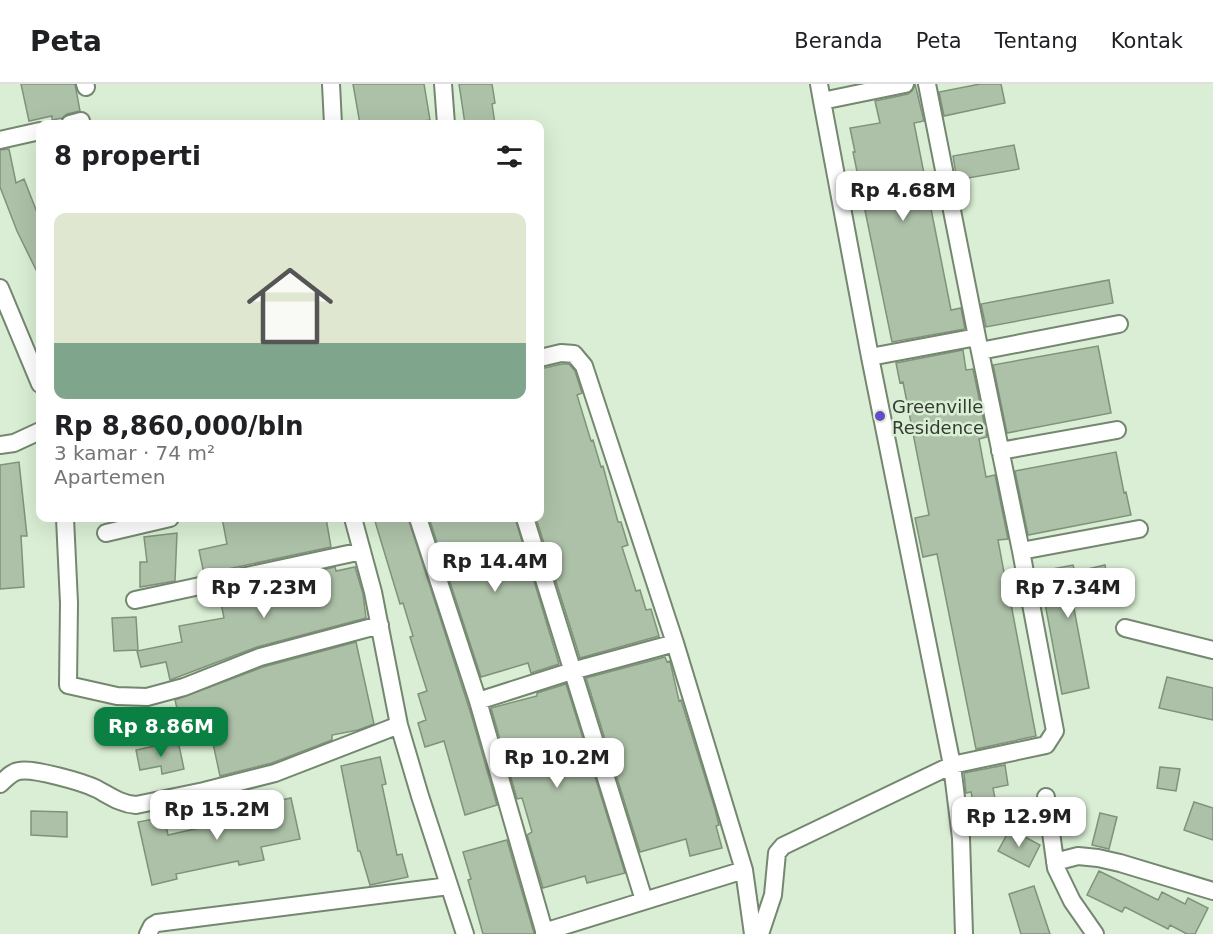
<!DOCTYPE html>
<html lang="id">
<head>
<meta charset="utf-8">
<style>
	:root { --surface:#fff; --page:#f6f6f6; --text:#202124; --muted:#757577; --line:#e0e0e0; --accent:#0b8043 }
	body { margin:0; font-family:"DejaVu Sans",sans-serif; background:var(--page); color:var(--text); height:100vh; display:flex; flex-direction:column; font-size:22px; white-space:nowrap }
	* { box-sizing:border-box; margin:0 }
	p { font-size:20px; color:var(--muted) }
	.icon { flex:none; width:33px; height:33px; fill:none; stroke:currentColor; stroke-width:2; stroke-linecap:round; stroke-linejoin:round }
	.map { position:relative; flex:1; overflow:hidden }
	.side { position:absolute; left:36px; top:36px; width:508px; height:402px; display:flex; flex-direction:column; background:var(--surface); border-radius:12px; box-shadow:0 6px 24px #0002 }
	.side>* { flex:none }
	.price { position:absolute; translate:-50% -51px; padding:0 14px; border-radius:12px; background:#fff; color:#222; font-size:20px; line-height:39px; filter:drop-shadow(0 2px 3px #0008) }
	.price::after { content:''; position:absolute; left:50%; top:36px; width:18px; height:14px; margin-left:-9px; background:inherit; clip-path:polygon(0 0,100% 0,50% 100%) }
	.price.current { background:var(--accent); color:#fff }
	ul { padding:0; list-style:none }
	li { display:grid; align-content:center; gap:12px; height:318px; padding:0 18px }
	li+li { border-top:2px solid var(--line) }
	li span { display:grid; place-items:center; height:186px; border-radius:12px; color:#555 }
	li>.icon { margin-inline-start:auto }
	span .icon { width:108px; height:108px; fill:#fffc; stroke-width:1 }
	li b { font-size:26px }
	h2 { display:flex; justify-content:space-between; align-items:center; height:72px; padding:0 18px; font-size:26px }
	header { display:flex; align-items:center; gap:36px; box-sizing:border-box; height:84px; padding:0 30px; background:var(--surface); border-bottom:2px solid var(--line) }
	header strong { font-size:28px }
	nav { display:flex; gap:33px; margin-inline-start:auto; font-size:21px }
	.map>svg:first-child { display:block }
</style>
</head>
<body>
<header>
<strong>Peta</strong>
<nav><a>Beranda</a><a>Peta</a><a>Tentang</a><a>Kontak</a></nav>
</header>
<div class="map">
<svg width="1213" height="850" viewBox="0 0 1213 850">
	<rect width="100%" height="100%" fill="#d9eed4"/>
	<path fill="#adc1a8" stroke="#7f927a" stroke-width="1.5" d="M21,0h54l5,27 -13,3 -5,4 -10,2v-4l-23,5z
		M353,0h71l6,36 -25,4h-45z
		M459,0h33l3,19 -3,1 3,20h-30z
		M915,0l9,37 -10,2 37,187 10,-2 4,21 -73,13 -39,-190h2l-5,-24 30,-5 -5,-22 33,-7 4,-3z
		M980,0h21l4,19 -61,13 -5,-24z
		M1014,61l5,24 -62,11 -4,-24z
		M9,65l7,34 8,-4 16,41v58l-23,-47 -17,-44v-37z
		M1109,196l4,23 -127,24 -5,-23z
		M1098,262l13,67 -104,20 -14,-68z
		M963,266l3,20 7,-1 14,68 -8,2 7,38 9,-2 13,64 -10,1 7,38 10,-2 5,26 -9,2 25,132 -60,13 -39,-195 -14,3 -8,-39 14,-3 -26,-133 -3,1 -4,-20z
		M562,280h7l6,7 7,22 -5,2 14,46 2,-1 8,27 2,-1 15,56h3l7,23 -6,2 14,44 4,-1 6,20 5,-1 8,27 -79,22 -44,-140h4v-149z
		M1116,368l8,41 2,-1 5,23 -103,20 -13,-64z
		M19,378l8,74h-6l3,51 -24,2v-124z
		M222,434h104l5,29 -127,27 -5,-24 28,-6z
		M374,434h34l63,196 26,91 -32,10 -21,-74 -19,6 -7,-24 8,-3 -8,-26 9,-3 -17,-54 3,-1 -10,-33 -3,1z
		M429,434h86l44,146 -28,9 -3,-10 -47,14z
		M177,449l-2,48 -35,6v-25h7l-3,-25z
		M1073,481l2,7 30,-7 3,20 -37,8 18,95 -27,6 -18,-96 -3,1 -5,-27z
		M335,483l1,4 19,-4 8,27 3,24 -109,29 -87,33 -4,-18 -25,5 -4,-16 45,-9 -3,-16 45,-8 -5,-25z
		M136,533l2,33 -24,1 -2,-33z
		M356,558l18,82 -16,6 -26,5v5l-60,23 -52,13 -9,-42 -27,5 -9,-39 88,-33z
		M665,573l2,5 3,-1 9,40 2,-1 34,109 4,16 -3,1 6,22 -32,8 -4,-17 -46,13 -54,-174z
		M1167,593l46,11v32l-54,-12z
		M566,600l59,189 -38,10 -2,-7 -42,12 -16,-53 5,-3 -9,-31 -1,-3 -5,1 -26,-91 46,-12v-3z
		M178,657l6,28 -22,5 -1,-8 -21,4 -4,-20z
		M380,673l6,27 -4,1 15,70 5,-1 6,23 -38,8 -10,-34h-2l-17,-85z
		M1005,681l3,20 -15,3 5,27 -21,5 -6,-28 -5,1 -2,-20z
		M1160,683l20,2 -4,22 -19,-3z
		M291,714l9,41 -39,8 3,13 -25,5 -1,-4 -62,13 1,5 -25,6 -14,-63 26,-5 4,18 62,-14 -1,-3 35,-8 -2,-6z
		M1194,718l19,6v32l-29,-10z
		M31,727l36,1v25l-36,-2z
		M1100,729l17,4 -8,32 -17,-4z
		M1010,745l30,16 -11,22 -31,-16z
		M507,756l27,93v1h-51l-15,-54 3,-1 -8,-27z
		M1099,787l59,29 4,-8 23,12 3,-6 20,10 -13,26h-8l-17,-9 -2,4 -43,-22 -3,5 -35,-17z
		M1034,802l16,48h-29l-12,-40z"/>
	<g fill="none" stroke-linecap="round" stroke-linejoin="round">
		<defs>
			<path id="minor" d="M85,0l1,3
				M331,0l2,40
				M443,0l3,40
				M819,0l3,17
				M927,0l50,253
				M70,40l11,-3
				M0,56l40,-9
				M0,204l40,96
				M980,267l139,-27
				M870,273l-48,-256 83,-17
				M540,274l21,-5 13,1 10,12 91,277 69,227 9,64
				M0,361l14,-2 26,-12
				M1000,367l117,-21
				M65,434l4,85 -1,82 49,11 30,1 37,-10 76,-30 120,-32
				M353,434l20,74 26,133 21,71 45,138
				M418,434l60,183 67,233
				M525,434l119,382
				M106,449l64,-15
				M1021,467l118,-22
				M135,516l227,-49
				M1125,544l88,22
				M478,617l94,-30 103,-28
				M0,700c6,-5 11,-12 19,-13 14,-3 64,11 78,18 13,7 24,15 39,16l68,-14 71,-18 124,-48
				M1046,713l10,71 16,33 23,33
				M1055,778l23,-6 20,2 22,5 93,28
				M544,848l200,-62
				M148,850l4,-8 5,-3 292,-37
				M760,850l13,-39 4,-42 6,-7 169,-81 94,-20 9,-14 -34,-180 -44,-214 -107,20 82,408 9,73 3,96"/>
		</defs>
		<use href="#minor" stroke="#74876f" stroke-width="20"/>
		<use href="#minor" stroke="#fff" stroke-width="16"/>
	</g>
	<circle fill="#684cc5" stroke="#d9eed4" stroke-width="2" cx="880" cy="332" r="6"/>
	<g text-anchor="middle" dominant-baseline="central" stroke-width="5" stroke-linejoin="round" paint-order="stroke">
		<g font-size="18" fill="#333b30" stroke="#d9eed4" text-anchor="start">
			<text x="892" y="322">Greenville<tspan x="892" dy="21">Residence</tspan></text>
		</g>
	</g>
</svg>
<b class="price" style="left:903px;top:138px">Rp 4.68M</b>
<b class="price" style="left:495px;top:509px">Rp 14.4M</b>
<b class="price" style="left:264px;top:535px">Rp 7.23M</b>
<b class="price" style="left:1068px;top:535px">Rp 7.34M</b>
<b class="price current" style="left:161px;top:674px">Rp 8.86M</b>
<b class="price" style="left:557px;top:705px">Rp 10.2M</b>
<b class="price" style="left:217px;top:757px">Rp 15.2M</b>
<b class="price" style="left:1019px;top:764px">Rp 12.9M</b>
<section class="side">
<h2>8 properti<svg class="icon" aria-label="filters" viewBox="0 0 24 24"><path d="M4 7h16M4 17h16"/><circle cx="9" cy="7" r="2"/><circle cx="15" cy="17" r="2"/></svg></h2>
<ul>
<li><span style="background:linear-gradient(#dfe7d0 70%,#7fa58c 0)"><svg class="icon" aria-label="home" viewBox="0 0 24 24"><path d="M3 11l9-7 9 7M6 9v11h12V9"/></svg></span><div><b>Rp 8,860,000/bln</b><p>3 kamar · 74 m²</p><p>Apartemen</p></div></li>
</ul>
</section>
</div>
</body>
</html>
